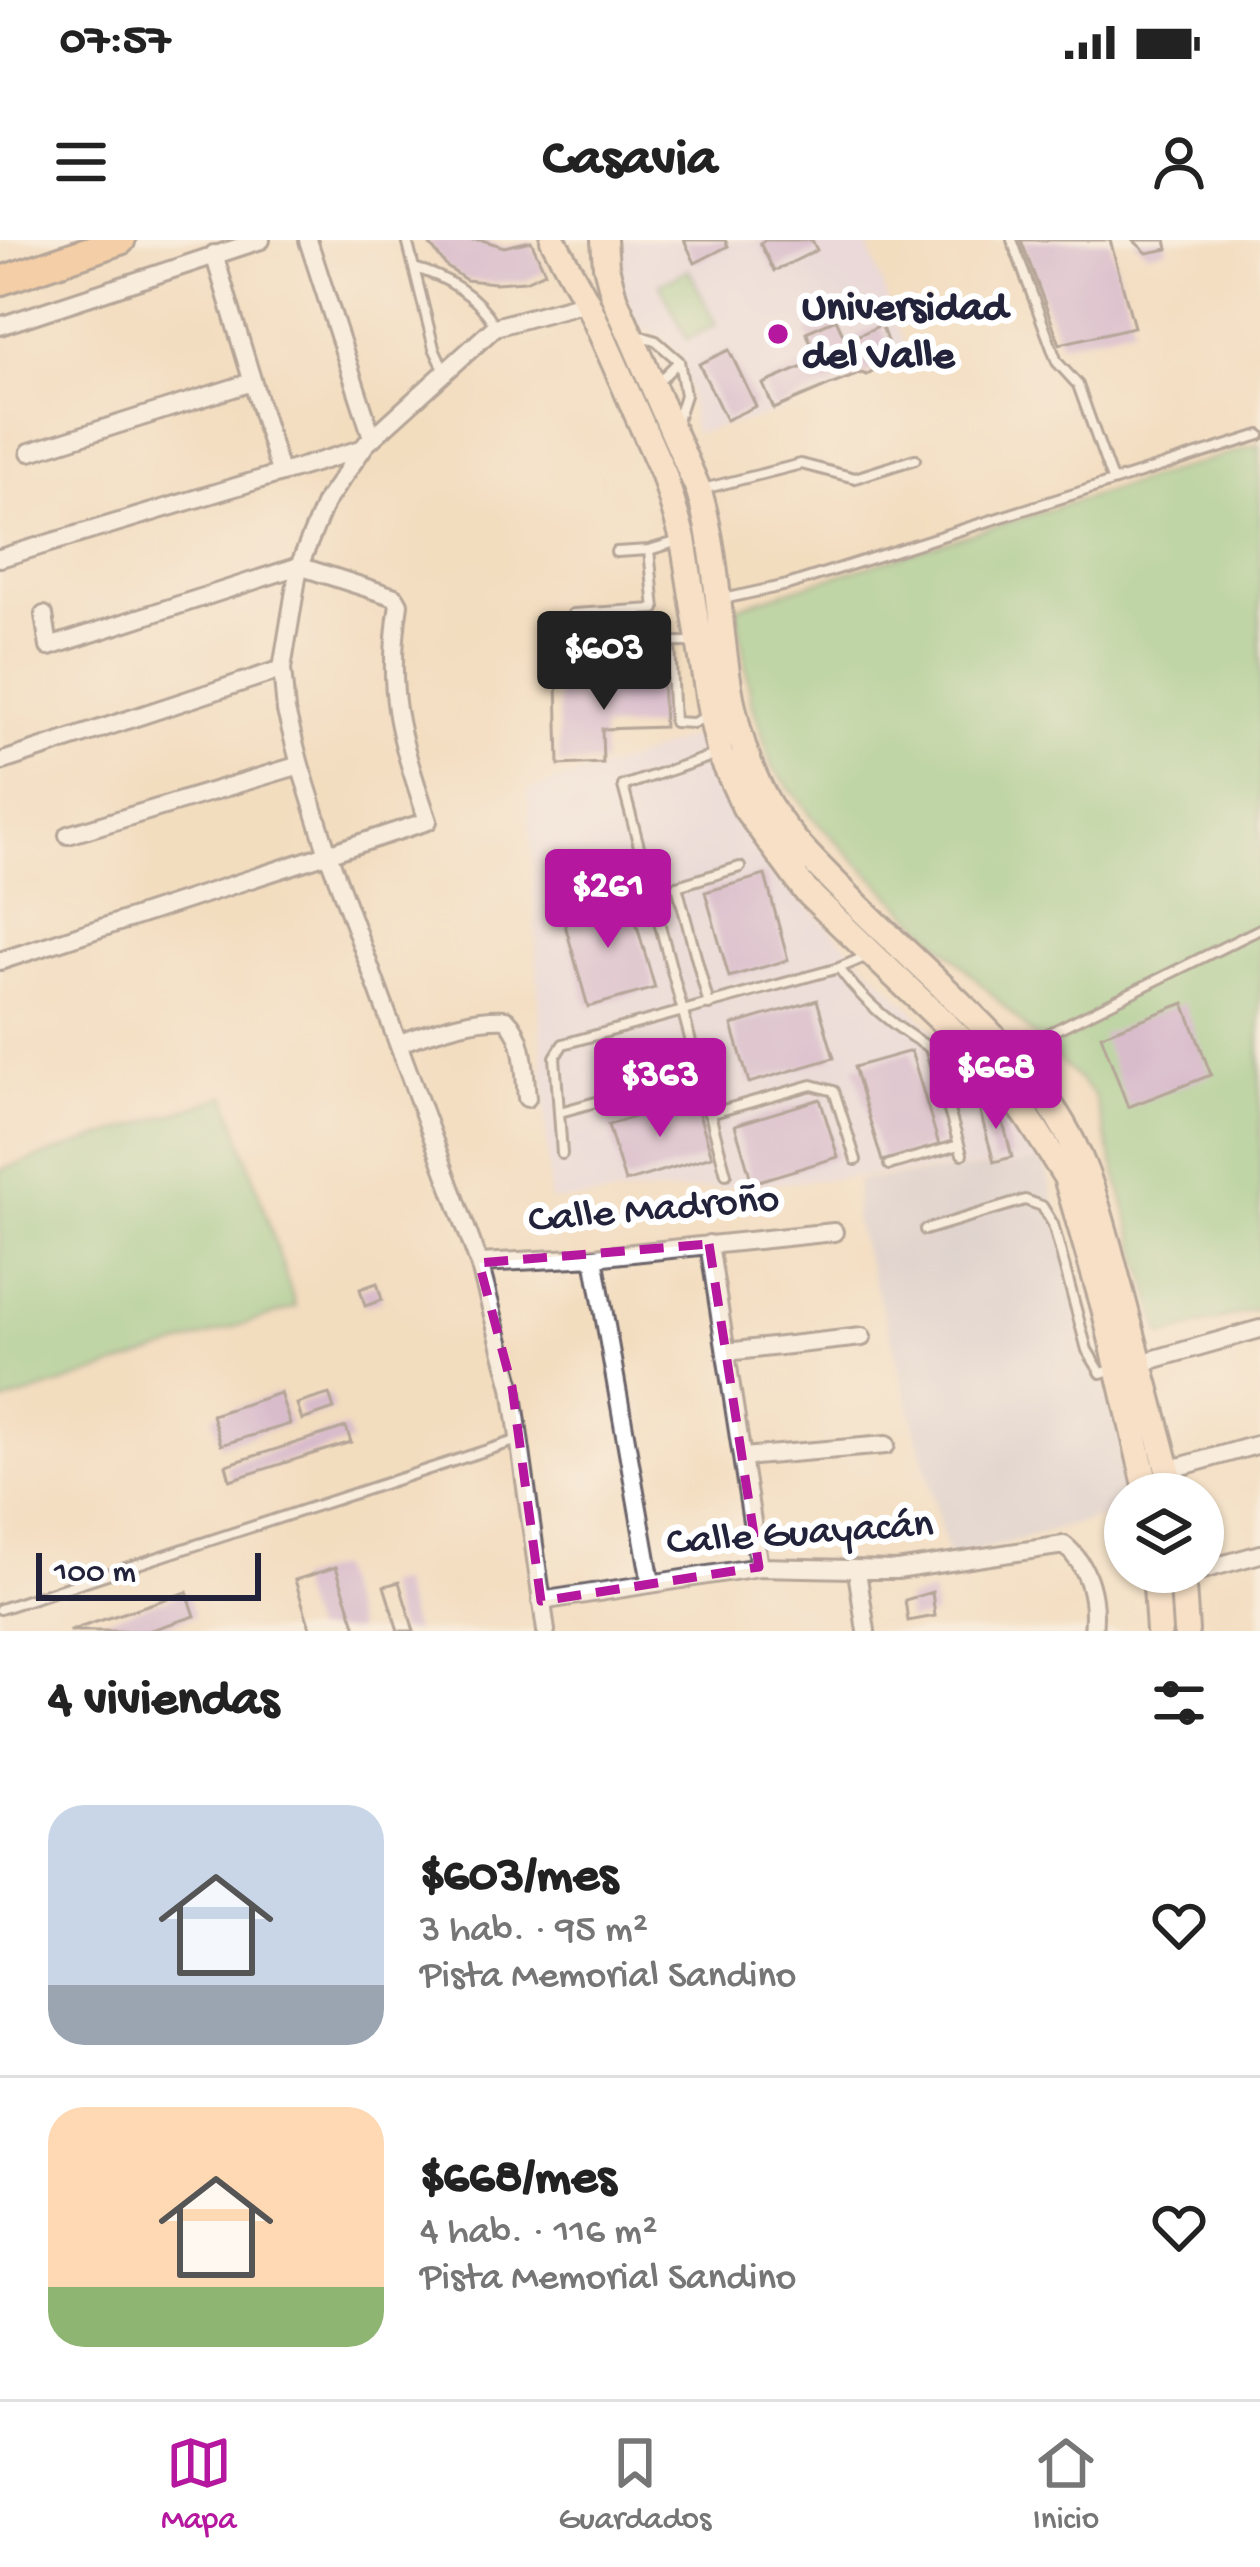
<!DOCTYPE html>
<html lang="es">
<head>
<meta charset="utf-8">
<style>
	:root { --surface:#fff; --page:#f6f6f6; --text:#222; --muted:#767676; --line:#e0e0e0; --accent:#b5179e }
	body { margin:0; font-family:"Gochi Hand",sans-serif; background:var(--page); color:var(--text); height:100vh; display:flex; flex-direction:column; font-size:45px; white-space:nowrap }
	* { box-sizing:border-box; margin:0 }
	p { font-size:39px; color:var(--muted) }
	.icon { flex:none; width:66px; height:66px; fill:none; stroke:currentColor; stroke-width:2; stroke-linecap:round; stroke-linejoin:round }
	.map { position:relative; height:1391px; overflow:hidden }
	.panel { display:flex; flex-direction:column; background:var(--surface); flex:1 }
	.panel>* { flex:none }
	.buttons { position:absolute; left:1104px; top:1233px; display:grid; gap:24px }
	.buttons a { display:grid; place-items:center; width:120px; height:120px; border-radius:50%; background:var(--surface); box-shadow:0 3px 9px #0004; font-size:60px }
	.scale { position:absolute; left:36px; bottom:30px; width:225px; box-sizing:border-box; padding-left:12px; border:6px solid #22223b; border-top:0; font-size:33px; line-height:42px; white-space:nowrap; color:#22223b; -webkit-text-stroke:9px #fff; paint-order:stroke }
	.price { position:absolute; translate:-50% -102px; padding:0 27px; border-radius:12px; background:var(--accent); color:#fff; font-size:39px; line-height:78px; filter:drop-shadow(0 3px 6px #0008) }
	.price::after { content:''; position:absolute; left:50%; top:72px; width:36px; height:27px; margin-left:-18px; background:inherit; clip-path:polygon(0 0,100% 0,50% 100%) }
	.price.on { background:#222; color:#fff }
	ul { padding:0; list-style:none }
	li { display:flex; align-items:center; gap:36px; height:300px; padding:0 48px }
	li+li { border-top:3px solid var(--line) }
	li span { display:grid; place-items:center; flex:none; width:336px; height:240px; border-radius:36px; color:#555 }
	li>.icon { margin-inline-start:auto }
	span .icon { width:144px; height:144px; fill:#fffc; stroke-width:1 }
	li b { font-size:51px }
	h2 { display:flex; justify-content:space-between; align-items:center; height:144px; padding:0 48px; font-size:51px }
	.status { display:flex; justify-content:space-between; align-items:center; height:84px; padding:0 60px; background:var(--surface); direction:ltr }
	.status svg { height:33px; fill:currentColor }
	header { display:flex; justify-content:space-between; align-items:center; height:156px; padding:0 48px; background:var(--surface); font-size:54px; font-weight:700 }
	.menu { display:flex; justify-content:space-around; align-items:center; height:168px; border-top:3px solid var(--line); background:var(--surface); font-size:33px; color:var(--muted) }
	.menu a { display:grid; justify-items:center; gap:6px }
	.menu .on { color:var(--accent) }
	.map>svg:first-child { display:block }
</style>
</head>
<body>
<div class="status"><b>07:57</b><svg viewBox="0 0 49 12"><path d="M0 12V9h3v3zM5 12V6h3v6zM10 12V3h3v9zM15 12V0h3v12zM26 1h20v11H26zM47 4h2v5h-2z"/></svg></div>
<header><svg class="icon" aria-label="menu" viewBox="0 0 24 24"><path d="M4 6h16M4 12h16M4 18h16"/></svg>Casavia<svg class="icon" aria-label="person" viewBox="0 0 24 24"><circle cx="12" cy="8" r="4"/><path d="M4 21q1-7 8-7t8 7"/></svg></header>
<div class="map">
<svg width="1260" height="1391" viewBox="0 0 1260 1391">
	<rect width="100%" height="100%" fill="#fff"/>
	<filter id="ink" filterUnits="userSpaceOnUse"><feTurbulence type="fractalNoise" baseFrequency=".00833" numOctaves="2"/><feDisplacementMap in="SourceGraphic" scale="24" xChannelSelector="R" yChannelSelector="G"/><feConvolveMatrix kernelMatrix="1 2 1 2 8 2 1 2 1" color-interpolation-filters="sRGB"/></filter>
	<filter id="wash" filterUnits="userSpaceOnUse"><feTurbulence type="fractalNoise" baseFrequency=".004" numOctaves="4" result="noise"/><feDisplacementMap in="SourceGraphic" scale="48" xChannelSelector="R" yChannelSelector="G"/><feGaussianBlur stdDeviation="2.7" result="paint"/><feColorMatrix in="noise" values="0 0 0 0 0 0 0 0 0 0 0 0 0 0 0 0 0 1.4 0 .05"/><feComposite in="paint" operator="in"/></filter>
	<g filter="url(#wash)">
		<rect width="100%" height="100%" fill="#f3ddbf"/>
		<path fill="#dfd5f5" d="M625,0h241l41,113 -67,36 -83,30 -63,14 -6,-47 -9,-30 -18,-19 -26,-14 -18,-51z
			M701,493l31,82 35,51 224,221 29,36 24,39 -494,39 -22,-411 88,-25z"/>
		<path fill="#c3c1db" d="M1044,922l91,332h-10v17l-176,47 -58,-221 -36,-115 2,-42z"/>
		<path fill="#84cc88" stroke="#537762" stroke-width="3" d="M689,30l27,55 -29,14 -27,-55z
			M1260,204v864l-98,28 -68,-241 -278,-274 -44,-55 -21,-67 -15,-92z
			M227,856l69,211 -296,97v-234z"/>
		<g id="blocks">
			<path fill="#b994db" d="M426,0h56l22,7 27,-6 14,31 -20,9 -30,2 -29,-3 -19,-13z
				M684,0h41l3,6 -33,17z
				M765,0h47l5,10 -43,21 -14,-28z
				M1021,0h89l24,87 -74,17z
				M1133,0h33l2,9 -21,4z
				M836,79l23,50 -9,-30 31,-14 13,35 -27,15 -5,-2 -32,12 -56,24 -11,-25 56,-24 -13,-28z
				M729,110l27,56 -30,14 -27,-56z
				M662,437l2,50 -62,2 1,34 -44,2 -2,-84z
				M765,635l23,85 -59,17 -24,-85z
				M628,655l27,93 -67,19 -26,-93z
				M817,760l17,58 -85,25 -17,-58z
				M1184,763l27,72 -83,32 -27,-72z
				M911,811l28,94 -57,16 -28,-94z
				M694,858l18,58 -87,26 -17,-57z
				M820,859l18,58 -86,26 -17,-58z
				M998,863l14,54 -18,5 -15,-54z
				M377,1043l5,17 -17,6 -5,-17z
				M280,1153l10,31 -69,21 -9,-30z
				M329,1154l5,15 -32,11 -5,-16z
				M346,1187l5,15 -121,38 -4,-15z
				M336,1327l21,64h-46l-16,-51z
				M399,1342l15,49h-16l-14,-45z
				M187,1352l8,24 -47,15h-79z
				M932,1352l3,24 -27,5 -3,-21z"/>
		</g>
	</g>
	<g filter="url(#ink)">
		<use href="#blocks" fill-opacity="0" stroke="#6b6369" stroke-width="3"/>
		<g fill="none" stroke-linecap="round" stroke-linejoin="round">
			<defs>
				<path id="lane" d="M407,0l27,108 10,21
					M1012,0l45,122 21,23 34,95
					M414,28c31,8 63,27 80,56
					M638,95l18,6 23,20 6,34 -8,25
					M656,144l23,-23
					M703,249l98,-25 54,14 60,-19
					M649,310l6,59 -82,5 -2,29 125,-1
					M616,312l33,-2 30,-9
					M723,359l64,-14 473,-150
					M670,405l4,77 19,1 15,-7
					M718,514l-95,32 103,388
					M839,728c24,34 55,59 91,80l32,106
					M709,765l-32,-119 63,-19
					M1015,810l245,-121
					M972,853l19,-11
					M560,872l137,-38
					M709,874l103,-29 22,6 22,69
					M562,914l-7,-97 8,-13 276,-76 26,-11
					M889,925l70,-20
					M925,990l100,-30 17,6 11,18 34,126 14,23 11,-3
					M0,1369l518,-169"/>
				<path id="street" d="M308,0l64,197
					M214,14l66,218
					M0,86l261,-86
					M30,212l222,-70
					M0,318l361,-109
					M0,522l282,-93
					M68,595l232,-70
					M0,721l428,-140c-28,-85 -43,-127 -29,-217l-4,-7 -96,-31 -250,81 -5,-32
					M399,803c34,-11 71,-26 107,-24 20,19 18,53 21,79
					M709,1004l50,323
					M594,1017l57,326
					M479,1023l115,-6 240,-25
					M726,1112l136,-15
					M1134,1125l126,-36
					M743,1217l143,-12
					M1168,1230l92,-26
					M1203,1330l57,-16
					M857,1331l9,60
					M541,1361l218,-34 138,3 167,-25c25,20 33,54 29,86
					M546,1391l-34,-244 -33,-124 -151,-409 -28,-89 -14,-54 -4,-42 17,-103 26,-63 41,-59 129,-117 92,-25"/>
				<path id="secondary" d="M553,0l34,62 77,173 19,64 28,176 9,39 25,54 61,83 181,173 40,52 39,61 38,131 44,186
					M604,0l2,26 8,31 85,194c29,99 14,206 63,301 20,41 56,73 87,105 66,66 142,128 197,202 42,56 55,120 73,186 16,61 33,123 49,185l3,24
					M1155,1332l4,59
					M1182,1332l4,59"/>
				<path id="primary" d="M0,41l121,-41"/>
			</defs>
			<use href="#lane" stroke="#6b6369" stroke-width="14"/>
			<use href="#street" stroke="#6b6369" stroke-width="22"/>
			<use href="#secondary" stroke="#6b6369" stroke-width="30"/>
			<use href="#primary" stroke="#6b6369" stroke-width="33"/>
			<use href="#lane" stroke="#fff" stroke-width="8"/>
			<use href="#street" stroke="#fff" stroke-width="16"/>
			<use href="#secondary" stroke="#fce5cf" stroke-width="24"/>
			<use href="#primary" stroke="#f7bd88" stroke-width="27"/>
		</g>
	</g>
	<path d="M0 0H1260V1391H0ZM709,1004l50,323 -218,34 -29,-214 -33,-124z" fill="#f3ddbf" fill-opacity=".55" fill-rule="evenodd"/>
	<path fill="none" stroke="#b5179e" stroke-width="9" stroke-dasharray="24 15" stroke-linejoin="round" d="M709,1004l50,323 -218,34 -29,-214 -33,-124z"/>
	<circle fill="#b5179e" stroke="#fff" stroke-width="4.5" cx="778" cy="94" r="12"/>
	<g text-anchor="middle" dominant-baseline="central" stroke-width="12" stroke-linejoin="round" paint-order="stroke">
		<g font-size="42" font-weight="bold" fill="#22223b" stroke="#fff" text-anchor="start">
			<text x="802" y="70">Universidad<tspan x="802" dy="48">del Valle</tspan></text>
		</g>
		<g font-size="42" fill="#22223b" stroke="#fff">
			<text transform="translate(654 972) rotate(-5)">Calle Madroño</text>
			<text transform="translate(800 1296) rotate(-4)">Calle Guayacán</text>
		</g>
	</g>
</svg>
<div class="buttons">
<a><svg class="icon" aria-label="layers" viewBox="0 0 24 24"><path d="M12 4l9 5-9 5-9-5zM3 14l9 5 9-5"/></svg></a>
</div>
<div class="scale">100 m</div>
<b class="price on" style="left:604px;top:473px">$603</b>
<b class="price" style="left:608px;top:711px">$261</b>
<b class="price" style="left:996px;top:892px">$668</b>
<b class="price" style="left:660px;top:900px">$363</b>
</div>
<section class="panel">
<h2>4 viviendas<svg class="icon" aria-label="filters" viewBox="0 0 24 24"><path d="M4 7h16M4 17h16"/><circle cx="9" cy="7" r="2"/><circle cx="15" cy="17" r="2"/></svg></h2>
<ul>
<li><span style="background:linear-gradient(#c9d6e8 75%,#9aa5b1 0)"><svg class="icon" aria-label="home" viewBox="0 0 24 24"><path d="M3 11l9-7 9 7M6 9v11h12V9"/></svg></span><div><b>$603/mes</b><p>3 hab. · 95 m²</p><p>Pista Memorial Sandino</p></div><svg class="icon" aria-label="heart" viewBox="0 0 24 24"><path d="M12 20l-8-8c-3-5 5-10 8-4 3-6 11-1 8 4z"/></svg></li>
<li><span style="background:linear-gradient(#ffd9b3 75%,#8fb573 0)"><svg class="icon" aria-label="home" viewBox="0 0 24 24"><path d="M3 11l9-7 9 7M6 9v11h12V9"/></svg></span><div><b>$668/mes</b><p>4 hab. · 116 m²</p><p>Pista Memorial Sandino</p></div><svg class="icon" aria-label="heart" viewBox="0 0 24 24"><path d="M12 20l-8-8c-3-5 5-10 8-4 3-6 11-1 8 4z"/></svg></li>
</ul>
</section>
<nav class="menu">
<a class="on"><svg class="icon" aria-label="map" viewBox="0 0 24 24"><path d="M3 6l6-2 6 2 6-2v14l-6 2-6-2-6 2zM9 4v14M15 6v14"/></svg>Mapa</a>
<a><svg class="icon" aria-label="saved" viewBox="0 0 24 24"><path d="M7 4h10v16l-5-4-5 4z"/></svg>Guardados</a>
<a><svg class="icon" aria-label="home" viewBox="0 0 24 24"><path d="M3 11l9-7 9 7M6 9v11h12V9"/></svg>Inicio</a>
</nav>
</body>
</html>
